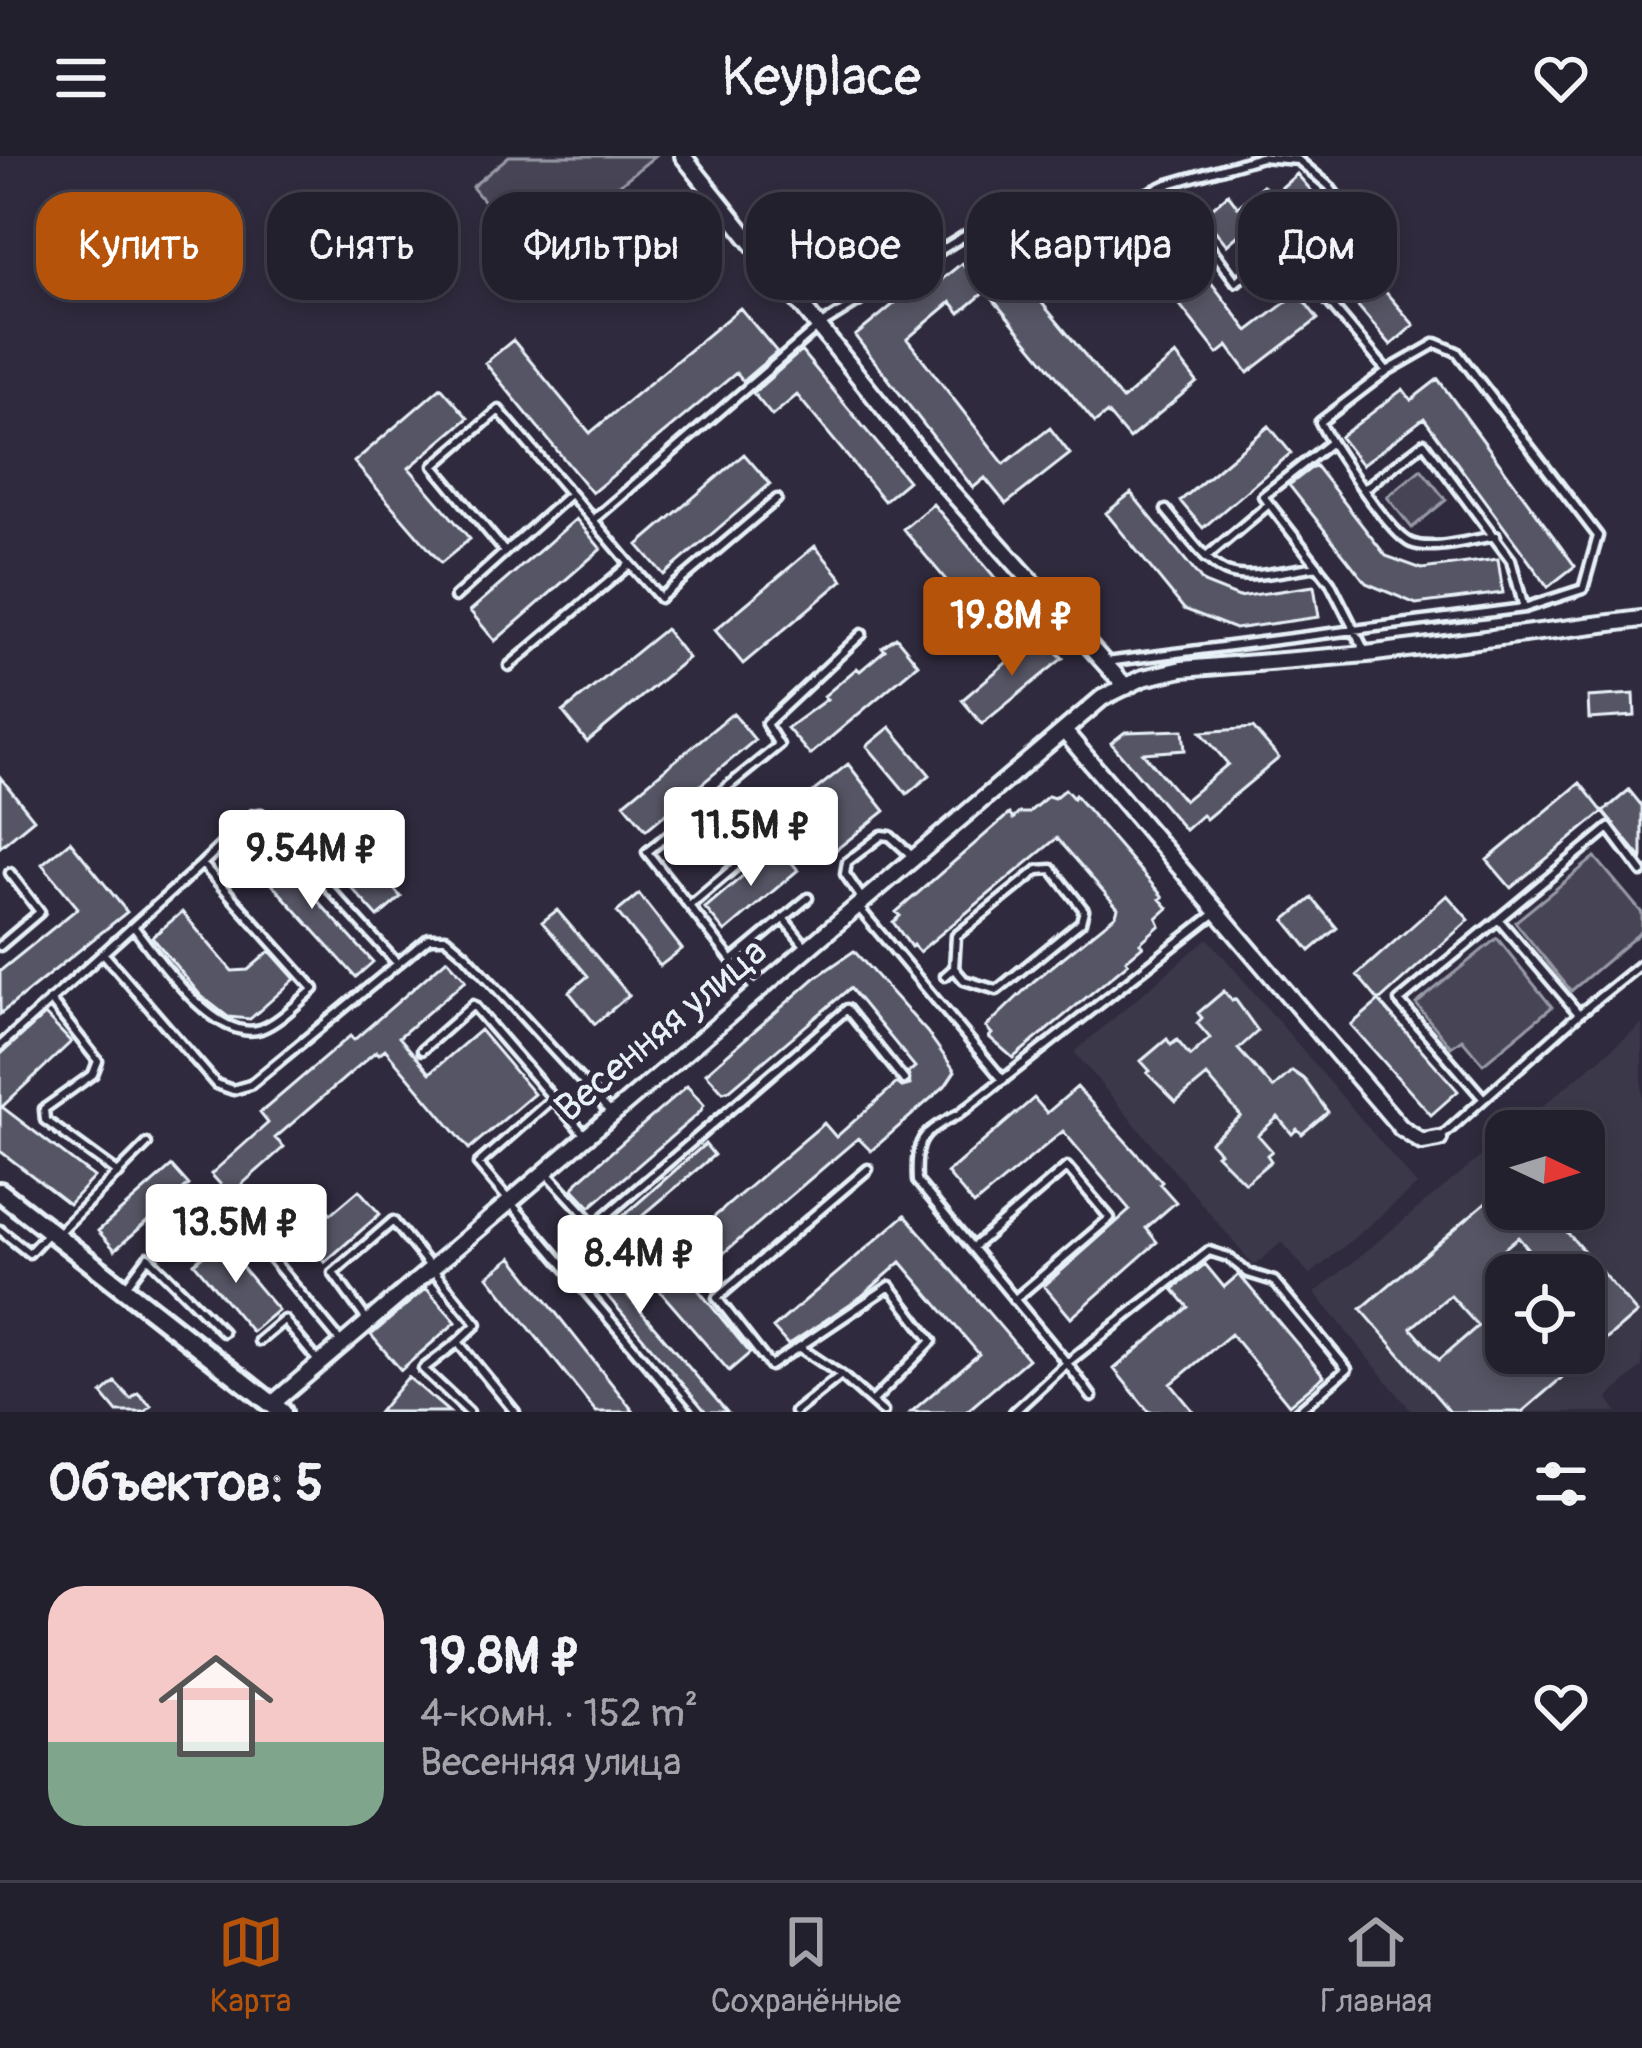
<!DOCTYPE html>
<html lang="ru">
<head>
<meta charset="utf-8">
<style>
	:root { --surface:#23202e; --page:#2f2d3a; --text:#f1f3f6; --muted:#a3a3aa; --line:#403e4a; --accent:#b45309 }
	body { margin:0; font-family:Pangolin,sans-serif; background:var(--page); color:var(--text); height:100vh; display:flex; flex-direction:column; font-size:45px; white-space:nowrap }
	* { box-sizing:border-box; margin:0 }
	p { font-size:39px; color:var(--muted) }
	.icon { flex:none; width:66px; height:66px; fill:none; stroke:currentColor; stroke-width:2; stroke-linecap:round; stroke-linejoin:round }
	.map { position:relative; height:1256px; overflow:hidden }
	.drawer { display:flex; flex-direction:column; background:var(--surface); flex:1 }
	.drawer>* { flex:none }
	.guide { position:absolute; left:36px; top:36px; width:1572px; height:108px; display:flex; gap:24px }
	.needle { width:78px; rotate:94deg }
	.buttons { position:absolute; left:1485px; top:954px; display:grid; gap:24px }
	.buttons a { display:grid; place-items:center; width:120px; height:120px; border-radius:24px; background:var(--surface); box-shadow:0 6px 18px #0003,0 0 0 3px var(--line); font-size:60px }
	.price { position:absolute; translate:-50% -102px; padding:0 27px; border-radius:12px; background:#fff; color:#222; font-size:39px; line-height:78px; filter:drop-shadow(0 3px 6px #0008) }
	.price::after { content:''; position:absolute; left:50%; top:72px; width:36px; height:27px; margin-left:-18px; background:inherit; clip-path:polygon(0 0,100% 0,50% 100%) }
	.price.selected { background:var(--accent); color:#fff }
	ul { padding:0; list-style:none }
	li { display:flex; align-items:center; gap:36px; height:300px; padding:0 48px }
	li+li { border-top:3px solid var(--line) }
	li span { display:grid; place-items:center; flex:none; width:336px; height:240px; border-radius:36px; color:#555 }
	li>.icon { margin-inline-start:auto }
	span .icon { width:144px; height:144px; fill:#fffc; stroke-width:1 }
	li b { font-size:51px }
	h2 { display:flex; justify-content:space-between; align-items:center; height:144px; padding:0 48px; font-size:51px }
	.chip { padding:0 42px; border-radius:36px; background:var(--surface); box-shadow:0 6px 18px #0003,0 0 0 3px var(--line); font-size:42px; line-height:108px }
	.chip.selected { background:var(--accent); color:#fff }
	header { display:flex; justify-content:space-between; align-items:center; height:156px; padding:0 48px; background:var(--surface); font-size:54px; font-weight:600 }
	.tab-bar { display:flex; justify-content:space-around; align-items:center; height:168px; border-top:3px solid var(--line); background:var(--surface); font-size:33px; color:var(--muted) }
	.tab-bar a { display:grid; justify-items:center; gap:6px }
	.tab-bar .selected { color:var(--accent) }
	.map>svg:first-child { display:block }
</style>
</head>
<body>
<header><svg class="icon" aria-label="menu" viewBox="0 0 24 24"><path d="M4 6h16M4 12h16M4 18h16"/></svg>Keyplace<svg class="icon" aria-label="heart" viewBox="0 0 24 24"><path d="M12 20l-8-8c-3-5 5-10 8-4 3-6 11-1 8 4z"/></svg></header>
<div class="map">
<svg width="1642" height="1256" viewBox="0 0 1642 1256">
	<rect width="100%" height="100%" fill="#2f2a3d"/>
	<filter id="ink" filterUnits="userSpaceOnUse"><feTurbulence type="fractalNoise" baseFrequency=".00833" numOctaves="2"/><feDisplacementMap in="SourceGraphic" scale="24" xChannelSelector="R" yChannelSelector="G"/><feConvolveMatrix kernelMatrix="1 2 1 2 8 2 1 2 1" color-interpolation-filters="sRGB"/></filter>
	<g filter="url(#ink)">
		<path fill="#3b3749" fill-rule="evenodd" d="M1208,782l209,247 -107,90 -28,-33 -28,24 -180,-214z
			M1642,868v343l-34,31 9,14h-205l-97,-119 191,-157v73h78v-78h-72zM1506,1119h78v78h-78z"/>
		<path fill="#464455" stroke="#979aa6" stroke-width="3" d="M509,0h146l-125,101 -58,-70z
			M1421,313l25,31 -34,28 -25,-31z
			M1595,701l47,56v18l-71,60 -56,-69z
			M1497,782l55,69 -69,57 -21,-25 -11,8 -35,-43z"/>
		<path fill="#575565" stroke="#e8f1f8" stroke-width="3" fill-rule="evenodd" d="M1297,18l74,86 -7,7 50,58 -23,20 -50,-59 4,-4 -60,-71 -25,21 -8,-9 -25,22 -24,-29 25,-22 10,13 25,-22 9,11z
			M1159,58l89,117 50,-38 20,26 -70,54 -20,-27 -10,8 -79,-102 -29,22 -6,-9 -32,25 -24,-31 33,-24 8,10 28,-22 11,14z
			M999,95l123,149 54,-45 21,27 -68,57 -22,-26 -12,10 -109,-132 -26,22 -9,-11 -44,37 97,125 46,-36 20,26 -64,50 -21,-26 -12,10 -118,-152 74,-61 7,9 26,-21 9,11z
			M740,152l37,44 -34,29 -7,-8 -144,120 -107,-130 28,-23 77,93z
			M801,195l107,130 -24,20 -87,-106 -25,21 -19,-23z
			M1438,223l137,187 -27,21 -124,-169 -62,47 -22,-28 63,-48 8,11z
			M441,231l27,31 -59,50 61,71 -29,24 -87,-101z
			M1269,270l22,27 -88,75 -23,-27z
			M744,298l26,30 -106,91 -26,-30z
			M1315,309l71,91 36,13 76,-10 5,34 -87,11 -50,-21 -77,-98z
			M1131,337l73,90 35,14 75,-11 5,31 -84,12 -51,-20 -78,-96z
			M933,348l91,108 -30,25 -91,-108z
			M576,363l25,30 -106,92 -25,-30z
			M815,390l28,34 -100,84 -28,-34z
			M665,473l23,29 -101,84 -24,-30z
			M1038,480l25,22 -81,66 -20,-24z
			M896,481l22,27 -108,91 -23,-27 40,-29 -3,-3 33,-28 3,3 25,-21 -3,-3z
			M1634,538l1,22 -46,3 -1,-22z
			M733,557l22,27 -109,90 -22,-27z
			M890,571l40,48 -23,19 -40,-48z
			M1253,572l26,30 -73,61 -4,-4 -17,15 -74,-87 14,-11 58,-2 2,20 -42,3 41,48 44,-37 -27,-32z
			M848,608l37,47 -53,42 -37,-47z
			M0,621l34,42 -34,28z
			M1580,627l23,29 -92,76 -24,-28z
			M1065,633l8,9 2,-3 88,102 -3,2 8,9 -11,10 3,7 -20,18 3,3 -17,14 2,3 -115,95 -24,-21 3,-3 -6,-7 48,-46 82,-66 2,-7 -61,-70 -138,114 -6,-7 -2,2 -18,-25 7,-6 -4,-4 113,-98 4,5 6,-6h9l20,-17 6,2z
			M1629,634l13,16v53l-39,-47z
			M333,665l68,76 -23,20 -68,-75z
			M70,685l57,71 -127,102v-43l78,-63 -36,-44z
			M778,690l20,24 -73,62 -20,-24z
			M269,691l104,115 -17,15 -104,-115z
			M639,738l43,55 -22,17 -43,-54z
			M1447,739l22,25 -90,81 -22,-26z
			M1312,742l25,30 -27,23 -25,-31z
			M557,754l72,85 -34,29 -26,-32 19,-16 -46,-54z
			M182,756l50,59 16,-1 22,-19 25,28 -45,40 -22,-2 -27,-21 -49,-59z
			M854,795l73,81 28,39 -10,15 -74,65 -13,-13 -167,143 59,72 -21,18 -83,-96 178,-152 12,14 61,-54 5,4 8,-2 -2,-12 7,-6 -65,-79 -120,102 -7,2 -17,-19 109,-95z
			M447,803l19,21 -67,57 31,36 50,-43 54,64 -65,55 -84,-100 -6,5 -3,-3 -101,87 9,9 -54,48 -19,-21 57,-51 -8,-10 90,-77 4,4z
			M1224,835l8,10 3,-2 23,32 -20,18 35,39 19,-17 12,8 24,33 -26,22 -5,-5 -5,5 -14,-17 -20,18 14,16 -5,4 4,6 -26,22 -29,-29 3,-2 -9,-10 31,-26 -34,-40 -31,26 -29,-29 3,-2 -9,-10 26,-22 4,6 6,-5 13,16 20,-18 -13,-15 5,-5 -4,-5z
			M1379,845l79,90 -27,24 -80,-90z
			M45,859l26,27 -69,65 92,70 -25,27 -69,-53v-96z
			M687,930l17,19 -4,7 -110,95 -17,-18 4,-7z
			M1077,931l85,95 -2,2 16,18 -30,26 11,14 -86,76 -27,-32 86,-76 -67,-79 -89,74 -27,-32 87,-75 13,15z
			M705,988l9,11 -93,79 -8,-9z
			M172,1010l17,19 -74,65 -17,-19z
			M1506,1029v24h41l90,104 -115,99h-72l-89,-103zM1518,1081l27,32 -7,6h46v78h-78v-69l-19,-21zM1450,1139l28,31 -39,34 -28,-32z
			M359,1034l21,24 -55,48 -40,-47 27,-23 19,22z
			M905,1059l123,144 -62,53h-55l68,-58 -78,-92 -39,34 -74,49 -15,-17z
			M577,1080l24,27 16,-13 21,26 -16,13 105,123h-21l-141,-166z
			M220,1085l58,69 -26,22 -58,-69z
			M512,1101l122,155h-38l-108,-136z
			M1205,1108l19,23 14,-12 3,2 83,99 -35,29 -58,-71 -60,50 23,28h-45l-35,-43 74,-62 -15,-18z
			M426,1132l30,34 -55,48 -30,-35z
			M408,1221l41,35h-70z
			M115,1226l16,17 7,-6 13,13 -6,6h-28l-15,-18z"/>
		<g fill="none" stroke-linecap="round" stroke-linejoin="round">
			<defs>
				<path id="service" d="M1165,29l71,97 44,-38 107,127
					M1330,287l-67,53 67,86 35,69
					M1364,333l60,-46 87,117 13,48
					M570,338l-65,58 -71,-86 65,-56 94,110
					M1166,354c63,78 54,71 152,56
					M1205,402l64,-54
					M630,408l30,34 117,-99
					M455,441l50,-45
					M1106,506l418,-54 59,-19 15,-53 -141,-184 -21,-9 -49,28 -67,51c11,23 70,112 91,121 22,9 61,-4 85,-7
					M509,510l121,-102 -37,-44 225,-193 146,-91 88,-9 74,-24 39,-18 96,-28 37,3 31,26 45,62
					M202,708l51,-49 8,-1 136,149
					M1052,713l32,41 -3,12 -84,68 -33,-10 -10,-12 2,-32 82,-66z
					M863,744l-18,-26 2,-12 35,-27 8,1 21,19
					M689,750l67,-57
					M859,752l144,172
					M1218,755l-259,203c-37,18 -44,25 -42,67l150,182 142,-112 19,6 20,16 26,8 73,88 -50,43
					M783,762l24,30
					M1499,764l80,94 63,-51
					M0,790l40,-34 -30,-39
					M103,797l113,131 17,6 17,-5 179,-147h17l20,17 144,157
					M732,805l76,-63
					M945,820l9,-8
					M754,833l-107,-137 132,-107 -13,-21 96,-90
					M50,844l48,61 -5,13 -49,35 1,11 74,54
					M0,890c67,-61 135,-121 202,-182l112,125c-16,13 -34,33 -53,40 -46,15 -104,-72 -128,-103
					M422,894l51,-45 111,129
					M553,942l-75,66 210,248
					M1483,942l-84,-97 210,-173 33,44
					M1441,981l138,-123
					M868,1013l-151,129 53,68 29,-19 42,28 42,37
					M548,1018l47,51 252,-216 57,71
					M242,1067l99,119
					M0,1074l29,23 18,-19
					M58,1077l89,-89
					M972,1092l95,-81 43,51 -96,82
					M127,1129l21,-28 75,75
					M367,1164l-34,-47 60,-52 84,103 -19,18 57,70
					M259,1185l25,-21 34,41
					M458,1186l-35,27 46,43
					M799,1191l91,-61 42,55 -60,61
					M795,1256l46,-37
					M1014,1256l53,-49 25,34"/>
				<path id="minor" d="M683,0l257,323 186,208
					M1064,575l337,397 21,14 17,-3
					M272,1248l830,-706 41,-20 39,-9 185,-15 275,-35"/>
				<path id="tertiary" d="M0,1036l282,220"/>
			</defs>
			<use href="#service" stroke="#e8f1f8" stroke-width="15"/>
			<use href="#minor" stroke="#e8f1f8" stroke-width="22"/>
			<use href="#tertiary" stroke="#e8f1f8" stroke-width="26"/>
			<use href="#service" stroke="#2f2a3d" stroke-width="6"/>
			<use href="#minor" stroke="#2f2a3d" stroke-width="14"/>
			<use href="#tertiary" stroke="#2f2a3d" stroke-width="16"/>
		</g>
	</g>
	<g text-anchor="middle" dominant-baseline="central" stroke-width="10" stroke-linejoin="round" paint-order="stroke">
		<g font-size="39" fill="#e8f1f8" stroke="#2f2a3d">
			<text transform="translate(661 874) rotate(-40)">Весенняя улица</text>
		</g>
	</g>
</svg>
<div class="buttons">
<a><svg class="needle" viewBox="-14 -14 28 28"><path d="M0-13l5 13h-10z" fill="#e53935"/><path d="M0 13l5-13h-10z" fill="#a3a3aa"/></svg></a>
<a><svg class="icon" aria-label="locate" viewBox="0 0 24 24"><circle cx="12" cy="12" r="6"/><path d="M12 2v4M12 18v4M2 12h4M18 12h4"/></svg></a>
</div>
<b class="price selected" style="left:1012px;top:523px">19.8M ₽</b>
<b class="price" style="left:751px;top:733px">11.5M ₽</b>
<b class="price" style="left:312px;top:756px">9.54M ₽</b>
<b class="price" style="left:236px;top:1130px">13.5M ₽</b>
<b class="price" style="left:640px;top:1161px">8.4M ₽</b>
<div class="guide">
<a class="chip selected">Купить</a>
<a class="chip">Снять</a>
<a class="chip">Фильтры</a>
<a class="chip">Новое</a>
<a class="chip">Квартира</a>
<a class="chip">Дом</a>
</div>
</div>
<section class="drawer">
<h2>Объектов: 5<svg class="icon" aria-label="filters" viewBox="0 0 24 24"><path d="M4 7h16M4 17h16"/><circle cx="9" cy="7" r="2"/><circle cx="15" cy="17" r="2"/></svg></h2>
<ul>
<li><span style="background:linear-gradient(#f6c9c9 65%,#7fa58c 0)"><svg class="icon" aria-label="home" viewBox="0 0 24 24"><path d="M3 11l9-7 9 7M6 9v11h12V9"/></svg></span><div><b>19.8M ₽</b><p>4-комн. · 152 m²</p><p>Весенняя улица</p></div><svg class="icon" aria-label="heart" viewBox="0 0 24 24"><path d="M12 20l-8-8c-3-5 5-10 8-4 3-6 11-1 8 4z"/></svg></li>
</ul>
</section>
<nav class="tab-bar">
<a class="selected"><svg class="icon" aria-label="map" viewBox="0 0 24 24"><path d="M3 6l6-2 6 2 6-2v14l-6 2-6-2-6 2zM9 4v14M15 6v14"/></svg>Карта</a>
<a><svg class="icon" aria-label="saved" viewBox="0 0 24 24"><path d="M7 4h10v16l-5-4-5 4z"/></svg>Сохранённые</a>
<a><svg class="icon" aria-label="home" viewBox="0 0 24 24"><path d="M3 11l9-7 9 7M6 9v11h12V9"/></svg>Главная</a>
</nav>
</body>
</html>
